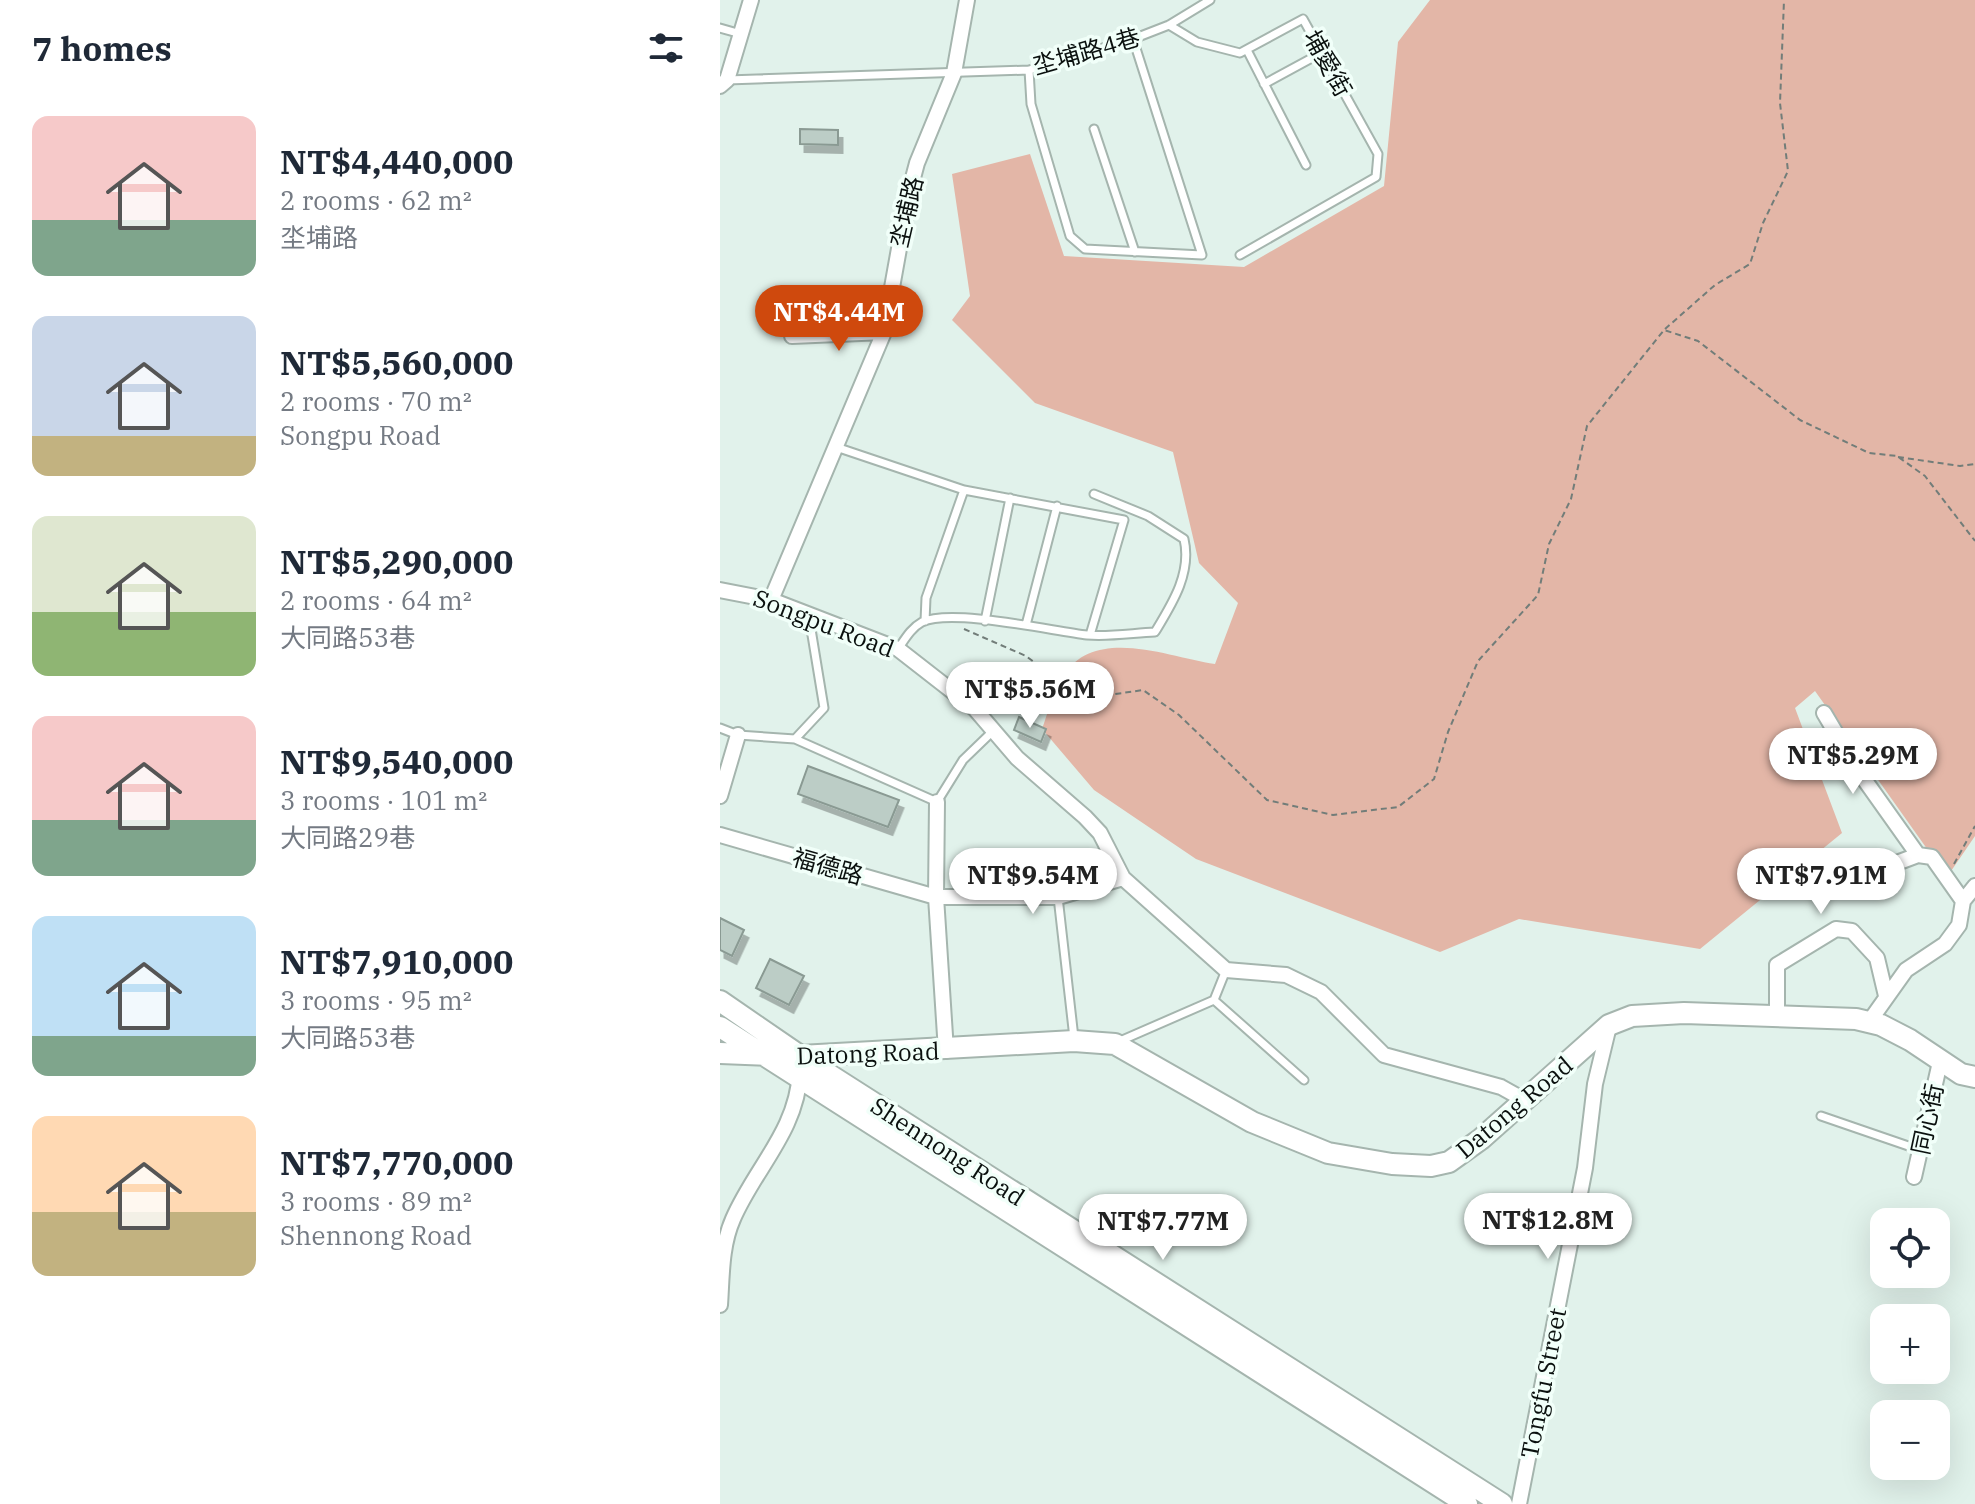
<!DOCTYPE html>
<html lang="en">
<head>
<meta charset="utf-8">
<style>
	:root { --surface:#fff; --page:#f2f2f3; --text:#1f2937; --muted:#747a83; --accent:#cf490d }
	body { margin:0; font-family:"IBM Plex Serif","Noto Sans TC",serif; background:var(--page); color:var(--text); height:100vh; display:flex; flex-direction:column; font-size:30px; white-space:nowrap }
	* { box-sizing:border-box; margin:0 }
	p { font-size:26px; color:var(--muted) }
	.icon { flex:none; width:44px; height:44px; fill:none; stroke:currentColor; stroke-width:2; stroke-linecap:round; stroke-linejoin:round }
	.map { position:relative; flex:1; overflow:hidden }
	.sheet { display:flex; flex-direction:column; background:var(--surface); width:720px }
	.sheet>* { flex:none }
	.controls { position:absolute; left:1150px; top:1208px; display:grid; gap:16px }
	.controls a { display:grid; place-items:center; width:80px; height:80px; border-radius:16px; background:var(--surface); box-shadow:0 8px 32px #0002; font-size:40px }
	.price { position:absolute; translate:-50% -68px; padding:0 18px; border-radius:28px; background:#fff; color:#222; font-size:26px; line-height:52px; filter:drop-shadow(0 2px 4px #0008) }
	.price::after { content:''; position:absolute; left:50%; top:48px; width:24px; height:18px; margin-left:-12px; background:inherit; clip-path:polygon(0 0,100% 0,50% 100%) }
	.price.current { background:var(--accent); color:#fff }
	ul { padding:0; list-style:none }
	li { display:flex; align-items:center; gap:24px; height:200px; padding:0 32px }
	li span { display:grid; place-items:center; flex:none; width:224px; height:160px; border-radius:16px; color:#555 }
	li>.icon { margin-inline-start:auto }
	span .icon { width:96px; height:96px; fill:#fffc; stroke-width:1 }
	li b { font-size:34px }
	h2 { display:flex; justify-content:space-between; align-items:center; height:96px; padding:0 32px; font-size:34px }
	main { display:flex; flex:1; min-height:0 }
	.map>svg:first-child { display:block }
</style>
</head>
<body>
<main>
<section class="sheet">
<h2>7 homes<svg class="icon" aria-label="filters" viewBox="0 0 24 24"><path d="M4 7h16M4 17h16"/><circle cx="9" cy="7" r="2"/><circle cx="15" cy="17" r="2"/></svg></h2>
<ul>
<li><span style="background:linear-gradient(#f6c9c9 65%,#7fa58c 0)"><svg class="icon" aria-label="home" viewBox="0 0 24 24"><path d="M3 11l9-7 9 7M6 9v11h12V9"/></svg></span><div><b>NT$4,440,000</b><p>2 rooms · 62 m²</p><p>坔埔路</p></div></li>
<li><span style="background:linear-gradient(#c9d6e8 75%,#c2b280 0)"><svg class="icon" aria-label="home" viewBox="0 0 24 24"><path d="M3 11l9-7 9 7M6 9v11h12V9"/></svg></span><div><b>NT$5,560,000</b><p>2 rooms · 70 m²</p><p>Songpu Road</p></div></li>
<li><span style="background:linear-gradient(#dfe7d0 60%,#8fb573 0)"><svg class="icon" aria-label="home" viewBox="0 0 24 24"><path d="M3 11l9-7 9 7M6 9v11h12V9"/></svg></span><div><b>NT$5,290,000</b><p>2 rooms · 64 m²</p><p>大同路53巷</p></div></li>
<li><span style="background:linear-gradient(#f6c9c9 65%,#7fa58c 0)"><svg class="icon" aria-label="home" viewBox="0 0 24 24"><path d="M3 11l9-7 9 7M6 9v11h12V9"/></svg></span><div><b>NT$9,540,000</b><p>3 rooms · 101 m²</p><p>大同路29巷</p></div></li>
<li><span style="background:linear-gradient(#bfe0f5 75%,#7fa58c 0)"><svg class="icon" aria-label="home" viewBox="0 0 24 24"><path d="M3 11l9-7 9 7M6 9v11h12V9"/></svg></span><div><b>NT$7,910,000</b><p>3 rooms · 95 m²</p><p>大同路53巷</p></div></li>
<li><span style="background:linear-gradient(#ffd9b3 60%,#c2b280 0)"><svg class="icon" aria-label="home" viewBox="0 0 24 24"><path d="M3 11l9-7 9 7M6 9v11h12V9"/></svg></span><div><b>NT$7,770,000</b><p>3 rooms · 89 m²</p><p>Shennong Road</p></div></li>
</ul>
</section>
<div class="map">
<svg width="1255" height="1504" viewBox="0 0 1255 1504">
	<defs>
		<filter id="shadow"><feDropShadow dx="4.5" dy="8" stdDeviation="0" flood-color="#0004"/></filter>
	</defs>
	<rect width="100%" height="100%" fill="#e1f2eb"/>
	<path fill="#e3b6a7" d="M710,0h545v836l-28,41 -132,-186 -20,17 47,125 -142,116 -181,-30 -79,33 -244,-93 -102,-69 -52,-61c6,-16 11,-38 21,-53 32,-51 105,-19 152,-12l23,-61 -39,-40 -26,-111 -138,-49 -83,-83 18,-24 -18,-122 78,-20 34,102 180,11 140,-81 14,-144z"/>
	<path fill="#bccdc6" stroke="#8a9a93" stroke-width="2" filter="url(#shadow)" d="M80,129l38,1v15l-38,-1z
		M299,717l27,12 -5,13 -27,-12z
		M88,766l91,34 -11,27 -90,-33z
		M0,918l24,12 -12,26 -12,-6z
		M50,959l34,17 -15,29 -33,-17z"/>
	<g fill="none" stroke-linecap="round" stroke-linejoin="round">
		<defs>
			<path id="lane" d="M449,25l28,17 43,11 63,-34 75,135 -2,23 -136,78
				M0,28l21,6
				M527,50l59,115
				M309,70l2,34 39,132 15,13 117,6 -69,-216
				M7,80l302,-10 104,-31 36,-14 41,-25
				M544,84l59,-32
				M374,129l41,123
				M116,447l128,43 -38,108 -1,23
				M244,490l160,30 -34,115
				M265,621l25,-123
				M306,625l31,-119
				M178,649c7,-10 13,-21 24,-27 30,-14 130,9 165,13 22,2 46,-2 68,-3 17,-28 37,-59 29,-93l-36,-23 -54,-22
				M0,728l18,7 57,4 142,63 26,-42 29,-28
				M75,739l29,-31 -15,-91
				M338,897l16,141
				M494,1000l90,80
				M400,1041l94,-41 12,-30
				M1101,1116l99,34"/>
			<path id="street" d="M0,86l7,-6 24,-80
				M72,336l92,-4
				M0,590l51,10 127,49 77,60 42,49 68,59 15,16 23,45 103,92 60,5 35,17 63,63 117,32 25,14
				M51,600l113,-268 25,-139 8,-30 37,-90 13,-73
				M1104,713l35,59 59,83
				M0,796l18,-61
				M217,802l-1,95 10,154
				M0,835l216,62h122l65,-19
				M1243,901l12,-15
				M1057,1016v-51l59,-36 16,2 25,27 9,38
				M1149,1022l37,-52 39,-26 14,-19 4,-24 -31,-44 -14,-2 -48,18
				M1194,1177l26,-115
				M0,1305c2,-28 1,-59 13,-86 22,-51 64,-88 67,-147
				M799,1504l66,-336 10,-84 14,-58"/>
			<path id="secondary" d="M0,1001l80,55 702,448
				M0,1027l747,477
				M0,1053l80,3 274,-15 41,3 137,78 76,31 64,11 39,2 18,-4 32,-23 128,-114 23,-9 52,-3 172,6 25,6 29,15 51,34 14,3"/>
		</defs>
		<use href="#lane" stroke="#a5b5ae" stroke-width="11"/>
		<use href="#street" stroke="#a5b5ae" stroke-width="18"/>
		<use href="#secondary" stroke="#a5b5ae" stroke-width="24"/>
		<path stroke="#727d79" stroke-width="2" stroke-dasharray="6 4" stroke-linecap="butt" d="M945,329l50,-44 35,-21 13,-41 25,-52 -8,-68 4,-103
			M1178,457l62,9 15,-2
			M244,629l62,27 50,38 26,2 41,-6 36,25 88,85 66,15 65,-8 36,-28 14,-47 30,-71 60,-66 11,-51 22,-45 16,-73 77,-96 34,11 102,79 69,33 28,3 28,20 50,65
			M1234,864l21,-38"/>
		<use href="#lane" stroke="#fff" stroke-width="7"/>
		<use href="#street" stroke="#fff" stroke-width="14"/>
		<use href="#secondary" stroke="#fff" stroke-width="20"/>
	</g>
	<g text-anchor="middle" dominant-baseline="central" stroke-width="7" stroke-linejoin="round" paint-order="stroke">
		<g font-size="24" fill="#0a100e" stroke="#f1fff9">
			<text transform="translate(366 51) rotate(-16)">坔埔路4巷</text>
			<text transform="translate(608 63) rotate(61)">埔愛街</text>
			<text transform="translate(186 212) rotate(-77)">坔埔路</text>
			<text transform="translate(104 623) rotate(21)">Songpu Road</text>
			<text transform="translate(108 866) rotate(16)">福德路</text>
			<text transform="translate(148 1053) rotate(-2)">Datong Road</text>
			<text transform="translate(794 1107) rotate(-40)">Datong Road</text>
			<text transform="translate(1207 1119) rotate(-78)">同心街</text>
			<text transform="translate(228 1151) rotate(33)">Shennong Road</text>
			<text transform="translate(823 1383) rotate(-79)">Tongfu Street</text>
		</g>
	</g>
</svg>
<div class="controls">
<a><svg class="icon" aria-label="locate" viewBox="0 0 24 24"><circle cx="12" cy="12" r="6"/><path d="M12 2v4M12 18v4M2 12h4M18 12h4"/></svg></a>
<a>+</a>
<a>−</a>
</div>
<b class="price current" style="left:119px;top:353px">NT$4.44M</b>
<b class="price" style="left:310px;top:730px">NT$5.56M</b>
<b class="price" style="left:1133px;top:796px">NT$5.29M</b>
<b class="price" style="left:313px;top:916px">NT$9.54M</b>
<b class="price" style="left:1101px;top:916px">NT$7.91M</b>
<b class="price" style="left:828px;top:1261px">NT$12.8M</b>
<b class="price" style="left:443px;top:1262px">NT$7.77M</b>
</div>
</main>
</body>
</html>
